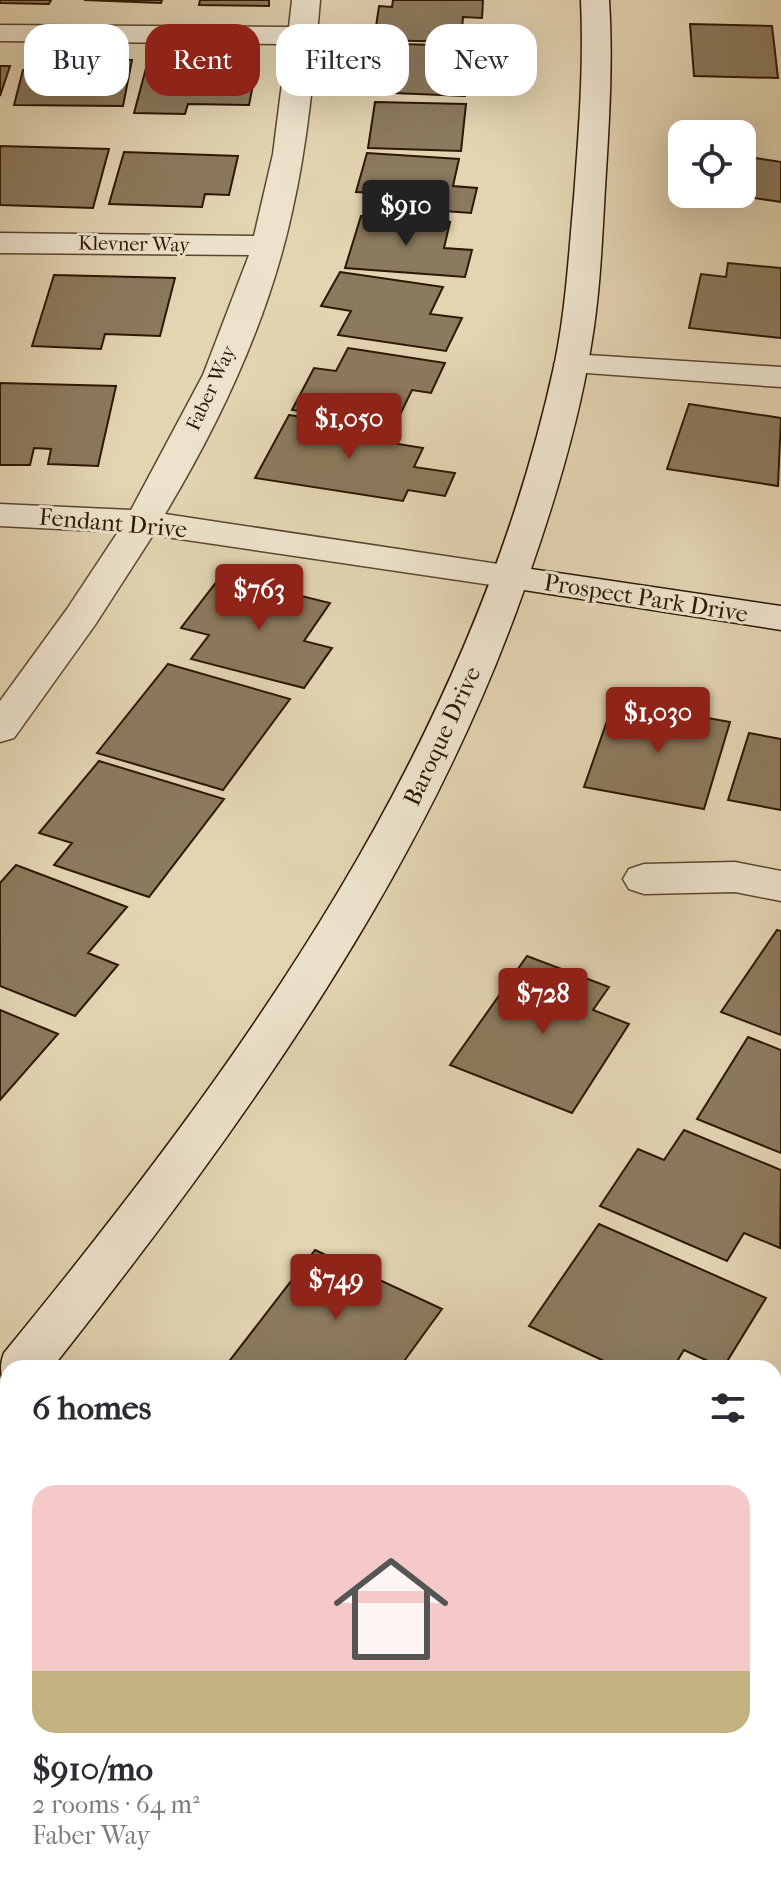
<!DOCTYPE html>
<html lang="en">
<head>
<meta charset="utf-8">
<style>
	:root { --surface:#fff; --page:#f2f2f3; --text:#2b2b33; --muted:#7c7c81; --accent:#8f2418 }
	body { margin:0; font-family:"IM FELL French Canon",serif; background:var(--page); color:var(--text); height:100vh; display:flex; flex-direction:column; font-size:30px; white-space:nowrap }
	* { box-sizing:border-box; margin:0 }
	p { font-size:26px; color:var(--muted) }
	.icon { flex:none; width:44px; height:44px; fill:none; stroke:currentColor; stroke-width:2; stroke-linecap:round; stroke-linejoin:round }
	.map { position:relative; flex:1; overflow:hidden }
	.drawer { position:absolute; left:0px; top:1360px; width:782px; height:536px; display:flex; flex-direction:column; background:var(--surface); border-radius:24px 24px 0 0; box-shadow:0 8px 32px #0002 }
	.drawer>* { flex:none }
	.guide { position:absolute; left:24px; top:24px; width:734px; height:72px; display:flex; gap:16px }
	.fabs { position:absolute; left:668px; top:120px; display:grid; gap:16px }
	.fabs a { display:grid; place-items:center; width:88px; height:88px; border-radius:16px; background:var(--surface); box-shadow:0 8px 32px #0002; font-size:40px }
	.price { position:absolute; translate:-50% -68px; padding:0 18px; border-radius:8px; background:var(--accent); color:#fff; font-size:26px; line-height:52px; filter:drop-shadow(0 2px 4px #0008) }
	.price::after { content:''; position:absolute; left:50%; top:48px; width:24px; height:18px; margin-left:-12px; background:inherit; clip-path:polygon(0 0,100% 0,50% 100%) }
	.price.selected { background:#222; color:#fff }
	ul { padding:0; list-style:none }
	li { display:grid; align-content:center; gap:16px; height:424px; padding:0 32px }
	li span { display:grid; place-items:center; height:248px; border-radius:24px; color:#555 }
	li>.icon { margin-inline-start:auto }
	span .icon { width:144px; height:144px; fill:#fffc; stroke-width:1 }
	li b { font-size:34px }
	h2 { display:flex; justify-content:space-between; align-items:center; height:96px; padding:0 32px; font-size:34px }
	.pill { padding:0 28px; border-radius:24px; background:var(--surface); box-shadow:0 8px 32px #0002; font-size:28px; line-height:72px }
	.pill.selected { background:var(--accent); color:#fff }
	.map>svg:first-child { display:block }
</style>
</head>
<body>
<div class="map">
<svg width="781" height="1896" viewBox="0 0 781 1896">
	<rect width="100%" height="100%" fill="#e3d4b2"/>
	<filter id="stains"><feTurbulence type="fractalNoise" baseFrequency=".0025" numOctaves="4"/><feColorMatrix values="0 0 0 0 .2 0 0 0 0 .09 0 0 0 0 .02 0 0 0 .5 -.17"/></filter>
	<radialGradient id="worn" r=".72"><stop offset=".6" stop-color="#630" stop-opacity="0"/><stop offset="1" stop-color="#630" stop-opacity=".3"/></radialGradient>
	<path fill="#8c7a5e" stroke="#2d1803" stroke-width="2" d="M0,0h51l-2,4 -49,-1z
		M84,0h78l-1,3z
		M200,0h69v6l-70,-1z
		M393,0h90l-1,18 -19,-1 -2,25 -87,-2 5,-34 13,1z
		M690,24l82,2 6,52 -84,-2z
		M400,44l71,2 -6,50 -96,-4 7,-36 21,1z
		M149,57l109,2 -9,46 -61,-1 -3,10 -51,-1z
		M45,60h87l-9,46 -109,-1 9,-35h20z
		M0,66h10l-10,30z
		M375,102l91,2 -5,47 -93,-3z
		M0,146l109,3 -16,59 -93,-3z
		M124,152l114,4 -9,39 -24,-1 -3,13 -93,-3z
		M367,153l92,6 -6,27 24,2 -6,25 -95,-7 3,-13 -23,-1z
		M742,156l39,6v40l-53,-8h14z
		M361,216l89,6 -6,26 28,2 -7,27 -120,-9z
		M728,263l53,5v70l-92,-10 12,-54 25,3z
		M340,272l103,15 -13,27 32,4 -16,33 -108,-16 13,-24 -30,-5z
		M54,275l121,3 -15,58 -55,-2 -4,15 -69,-3z
		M348,348l97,15 -14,30 -19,-3 -17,35 -103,-15 22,-42 22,3z
		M0,383l116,3 -18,80 -50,-2 3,-15 -17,-1 -4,17h-30z
		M689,404l92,14 -3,68 -111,-17z
		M289,415l108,17 -5,11 31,5 -9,19 41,6 -10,23 -37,-6 -5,11 -148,-23z
		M221,576l109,27 -26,38 28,7 -28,40 -113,-29 18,-24 -28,-7z
		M168,664l122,35 -67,91 -126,-37z
		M614,701l116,21 -26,87 -120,-22z
		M749,733l32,6v71l-53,-10z
		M99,761l125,38 -75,98 -95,-32 18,-22 -33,-10z
		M16,865l111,42 -39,46 30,12 -43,51 -75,-30v-103z
		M777,930l4,1v104l-60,-23z
		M527,956l82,31 -16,23 36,14 -57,89 -122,-48z
		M0,1010l58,24 -58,66z
		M748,1037l33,13v103l-84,-34z
		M684,1130l97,40 -1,78 -36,-15 -17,28 -127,-55 38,-57 26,11z
		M599,1224l167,74 -43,70 -39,-18 -11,18h-54l-90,-42z
		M315,1250l127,59 -43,59h-175z
		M3,1631l5,2v225l-8,-5v-218z
		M781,1784v78l-7,-4v-60z
		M87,1888h175l-5,8h-156z
		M290,1888h199l-4,8h-200z"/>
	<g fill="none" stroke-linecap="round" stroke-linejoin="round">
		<defs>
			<path id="street" d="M292,0h28c-6,71 -12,142 -28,212 -23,106 -71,209 -127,302l346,52 13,3 6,8 -6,8 -13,3 -358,-53 -58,90 -81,113 -14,4v-41l67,-92 51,-77 -118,-6v-22l131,6 72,-135 46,-120 -249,-2v-20l254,3 19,-82 14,-110 -287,-3v-16l289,2z
				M571,354l210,13v20l-222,-16 -5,-7 5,-7z
				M735,862l46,9v30l-46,-9 -91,2 -15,-5 -6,-10 6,-10 15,-5z
				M781,1447v58l-7,3v-58z
				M549,1888h61l-3,8h-61z"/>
			<path id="secondary" d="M581,0h28c4,63 0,125 -4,188 -3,53 -5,106 -14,158 -12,75 -35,151 -60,223l250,37v24l-257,-40c-101,288 -285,541 -472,778h-44v16l-4,-1c-4,-10 -4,-20 0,-30 243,-297 468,-608 551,-991 11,-54 14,-110 19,-165 5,-66 10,-131 7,-197z"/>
		</defs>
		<use href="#street" stroke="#5a472f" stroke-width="3"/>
		<use href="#secondary" stroke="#2d1803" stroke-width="3"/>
		<use href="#street" fill="#ede3cd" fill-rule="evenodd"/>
		<use href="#secondary" fill="#ede3cd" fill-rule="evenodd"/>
	</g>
	<g text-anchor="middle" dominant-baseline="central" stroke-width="6" stroke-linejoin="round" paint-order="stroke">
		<g font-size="20" fill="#2d1803" stroke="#ede3cd">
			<text transform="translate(134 244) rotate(1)">Klevner Way</text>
			<text transform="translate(211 388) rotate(-65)">Faber Way</text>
		</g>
		<g font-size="24" fill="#2d1803" stroke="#ede3cd">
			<text transform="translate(113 523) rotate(5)">Fendant Drive</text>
			<text transform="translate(646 598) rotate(9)">Prospect Park Drive</text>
			<text transform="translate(442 736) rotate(-65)">Baroque Drive</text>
		</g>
	</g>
	<rect width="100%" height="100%" filter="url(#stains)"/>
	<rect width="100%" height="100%" fill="url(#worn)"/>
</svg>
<div class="fabs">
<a><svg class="icon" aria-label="locate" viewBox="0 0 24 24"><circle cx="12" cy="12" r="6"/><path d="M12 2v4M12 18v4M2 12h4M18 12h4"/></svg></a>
</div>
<b class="price selected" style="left:406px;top:248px">$910</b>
<b class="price" style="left:349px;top:461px">$1,050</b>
<b class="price" style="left:259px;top:632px">$763</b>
<b class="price" style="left:658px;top:755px">$1,030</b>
<b class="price" style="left:543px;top:1036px">$728</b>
<b class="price" style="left:336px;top:1322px">$749</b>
<div class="guide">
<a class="pill">Buy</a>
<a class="pill selected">Rent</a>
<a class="pill">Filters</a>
<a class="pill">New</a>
</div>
<section class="drawer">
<h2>6 homes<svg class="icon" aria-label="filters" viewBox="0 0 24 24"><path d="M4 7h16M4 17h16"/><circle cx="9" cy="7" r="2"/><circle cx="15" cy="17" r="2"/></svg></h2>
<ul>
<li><span style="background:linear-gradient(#f6c9c9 75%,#c2b280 0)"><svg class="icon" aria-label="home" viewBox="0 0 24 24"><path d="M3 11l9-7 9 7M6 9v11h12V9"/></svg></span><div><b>$910/mo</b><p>2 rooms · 64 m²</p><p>Faber Way</p></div></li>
</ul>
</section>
</div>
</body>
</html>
